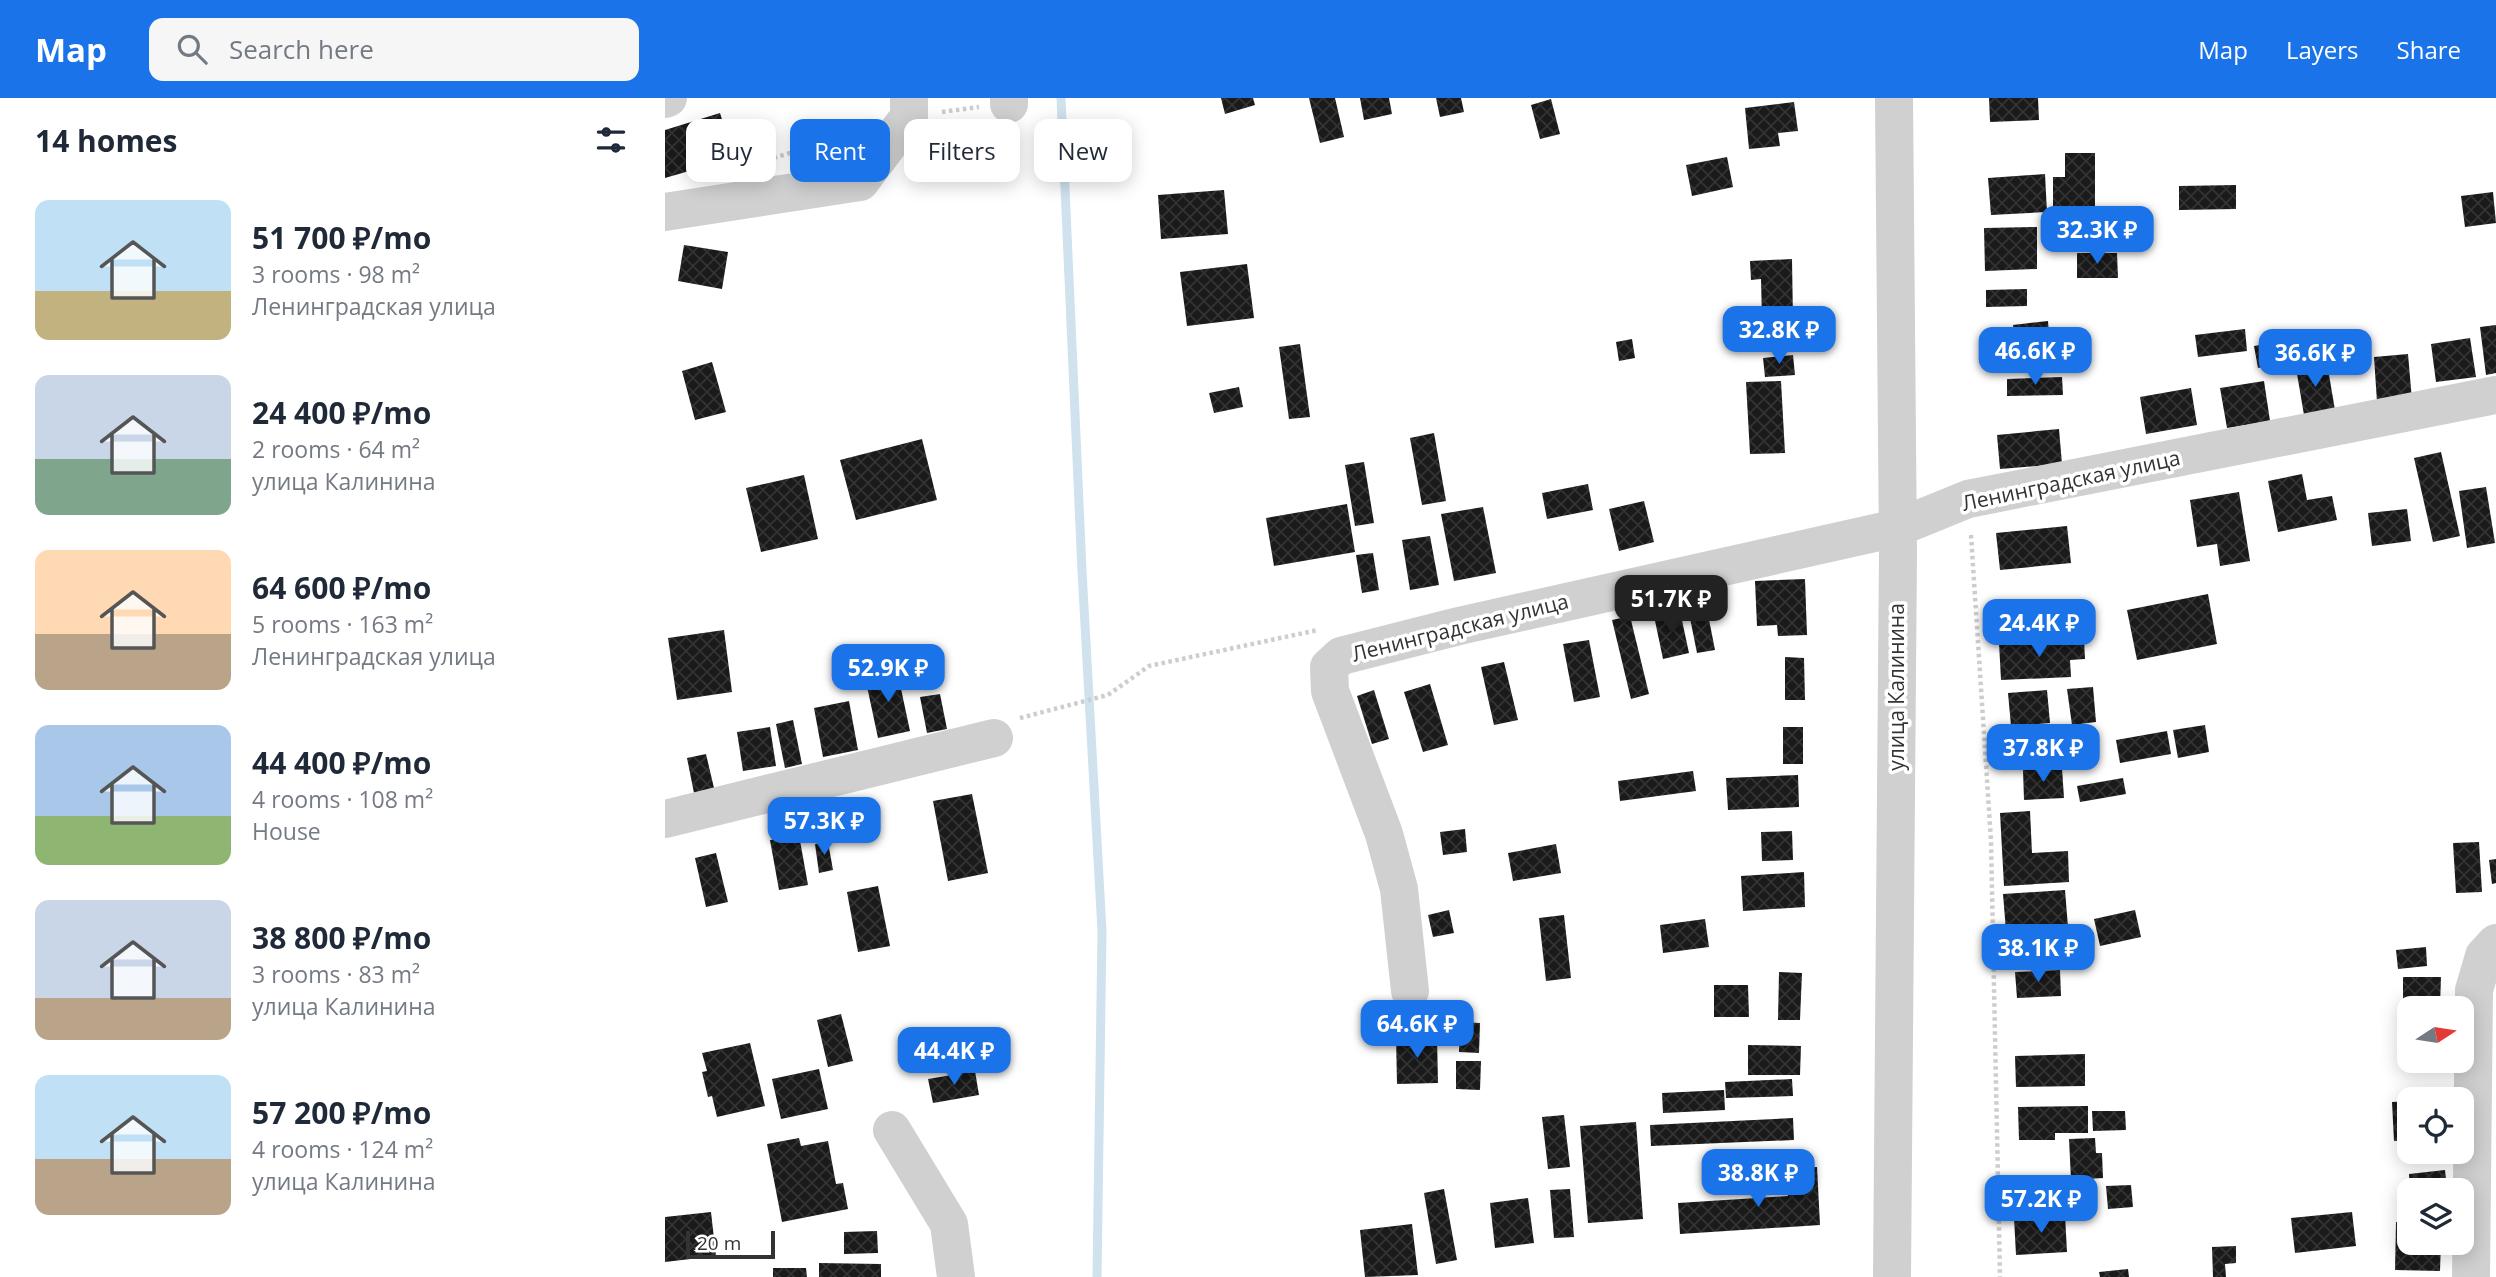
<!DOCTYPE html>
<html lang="en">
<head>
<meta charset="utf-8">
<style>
	:root { --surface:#fff; --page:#f6f6f7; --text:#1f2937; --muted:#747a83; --accent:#1a73e8 }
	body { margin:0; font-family:"Open Sans",sans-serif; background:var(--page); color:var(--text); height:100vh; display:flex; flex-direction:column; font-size:26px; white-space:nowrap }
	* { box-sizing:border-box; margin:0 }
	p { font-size:23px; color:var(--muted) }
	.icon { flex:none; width:38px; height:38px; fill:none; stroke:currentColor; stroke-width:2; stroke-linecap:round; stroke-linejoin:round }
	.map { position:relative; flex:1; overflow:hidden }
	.side { display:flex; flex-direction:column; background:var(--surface); width:665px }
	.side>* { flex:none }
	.banner { position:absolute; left:21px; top:21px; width:665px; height:63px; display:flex; gap:14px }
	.needle { width:46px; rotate:78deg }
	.controls { position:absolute; left:1732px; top:898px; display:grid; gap:14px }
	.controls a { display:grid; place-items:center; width:77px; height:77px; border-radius:14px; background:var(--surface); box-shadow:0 4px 18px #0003; font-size:35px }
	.scale { position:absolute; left:21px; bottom:18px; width:89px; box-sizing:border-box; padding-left:7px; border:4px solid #333; border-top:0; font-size:19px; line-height:24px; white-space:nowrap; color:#333; -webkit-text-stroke:5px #fff; paint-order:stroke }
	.price { position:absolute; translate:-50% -60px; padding:0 16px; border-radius:14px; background:var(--accent); color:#fff; font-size:23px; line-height:46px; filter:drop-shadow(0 2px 4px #0008) }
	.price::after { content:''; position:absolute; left:50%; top:42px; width:21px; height:16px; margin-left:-10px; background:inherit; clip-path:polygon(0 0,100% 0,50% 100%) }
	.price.current { background:#222; color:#fff }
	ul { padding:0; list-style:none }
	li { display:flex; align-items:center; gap:21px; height:175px; padding:0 35px }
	li span { display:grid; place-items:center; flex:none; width:196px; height:140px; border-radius:14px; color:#555 }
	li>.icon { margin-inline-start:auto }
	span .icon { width:84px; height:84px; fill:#fffc; stroke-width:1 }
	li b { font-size:30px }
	h2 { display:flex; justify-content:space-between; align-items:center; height:84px; padding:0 35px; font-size:30px }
	.chip { padding:0 24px; border-radius:14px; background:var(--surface); box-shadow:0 4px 18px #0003; font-size:24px; line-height:63px }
	.chip.current { background:var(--accent); color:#fff }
	header { display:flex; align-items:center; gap:42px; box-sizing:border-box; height:98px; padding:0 35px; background:var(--accent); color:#fff }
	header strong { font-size:33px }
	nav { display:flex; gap:38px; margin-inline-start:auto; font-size:24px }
	.search { width:490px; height:63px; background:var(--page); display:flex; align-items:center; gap:18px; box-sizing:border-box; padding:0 24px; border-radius:14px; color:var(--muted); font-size:26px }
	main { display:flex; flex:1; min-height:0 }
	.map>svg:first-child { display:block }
</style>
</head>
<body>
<header>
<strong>Map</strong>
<div class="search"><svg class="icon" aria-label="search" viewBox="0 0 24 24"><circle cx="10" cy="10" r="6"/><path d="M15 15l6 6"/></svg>Search here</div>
<nav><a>Map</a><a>Layers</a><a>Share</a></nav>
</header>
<main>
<section class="side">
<h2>14 homes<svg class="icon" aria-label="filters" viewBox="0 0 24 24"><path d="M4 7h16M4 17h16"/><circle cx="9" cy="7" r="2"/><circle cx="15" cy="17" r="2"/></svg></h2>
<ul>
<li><span style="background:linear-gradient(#bfe0f5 65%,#c2b280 0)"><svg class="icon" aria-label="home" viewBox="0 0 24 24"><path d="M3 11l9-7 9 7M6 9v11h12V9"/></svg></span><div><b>51 700 ₽/mo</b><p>3 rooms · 98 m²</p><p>Ленинградская улица</p></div></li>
<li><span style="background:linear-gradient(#c9d6e8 60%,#7fa58c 0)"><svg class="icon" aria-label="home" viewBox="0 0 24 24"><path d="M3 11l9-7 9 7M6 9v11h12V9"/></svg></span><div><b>24 400 ₽/mo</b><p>2 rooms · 64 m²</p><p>улица Калинина</p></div></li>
<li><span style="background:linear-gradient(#ffd9b3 60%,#b9a48a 0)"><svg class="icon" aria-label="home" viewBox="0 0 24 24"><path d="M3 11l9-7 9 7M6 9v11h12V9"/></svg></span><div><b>64 600 ₽/mo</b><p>5 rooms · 163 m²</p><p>Ленинградская улица</p></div></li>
<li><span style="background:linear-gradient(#a9c7e8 65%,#8fb573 0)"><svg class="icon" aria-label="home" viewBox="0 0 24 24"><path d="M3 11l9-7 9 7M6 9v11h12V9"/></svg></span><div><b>44 400 ₽/mo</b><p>4 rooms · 108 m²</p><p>House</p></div></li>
<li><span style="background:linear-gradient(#c9d6e8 70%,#b9a48a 0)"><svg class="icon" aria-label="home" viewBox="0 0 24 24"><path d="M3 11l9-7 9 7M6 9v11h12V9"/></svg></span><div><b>38 800 ₽/mo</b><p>3 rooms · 83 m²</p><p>улица Калинина</p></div></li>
<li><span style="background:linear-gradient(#bfe0f5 60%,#b9a48a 0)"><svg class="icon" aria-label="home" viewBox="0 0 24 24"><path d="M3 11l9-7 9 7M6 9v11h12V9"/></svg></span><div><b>57 200 ₽/mo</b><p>4 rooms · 124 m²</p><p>улица Калинина</p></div></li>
</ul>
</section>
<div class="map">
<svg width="1831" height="1179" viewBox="0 0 1831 1179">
	<defs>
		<pattern id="building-cross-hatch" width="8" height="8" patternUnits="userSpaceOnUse" patternTransform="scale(1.75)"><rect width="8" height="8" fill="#1a1a1a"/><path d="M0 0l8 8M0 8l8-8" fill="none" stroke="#333"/></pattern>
	</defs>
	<rect width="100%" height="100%" fill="#fff"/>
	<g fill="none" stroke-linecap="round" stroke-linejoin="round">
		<path stroke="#cfe2ee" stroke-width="9" d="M396,0l21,473 20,360 -5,346"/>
	</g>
	<path fill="url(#building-cross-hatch)" d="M556,0h32l2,7 -30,9z
		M644,0h26l9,39 -24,6z
		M695,0h29l3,16 -28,6z
		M771,0h25l3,14 -24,5z
		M1324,0h49l1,22 -49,2z
		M886,1l9,35 -20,5 -9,-34z
		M1129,4l4,29 -20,2 2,13 -31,3 -4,-41z
		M55,15l14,45 -69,20v-48z
		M1400,55h30v60h-42v-36h12z
		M1062,59l6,30 -41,9 -6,-31z
		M1380,76l2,38 -56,3 -3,-37z
		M1571,87v24l-57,1v-24z
		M559,92l4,44 -67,5 -3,-44z
		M1828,94l3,31 -31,4 -4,-31z
		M1372,129v42l-52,2 -1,-43z
		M19,147l44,7 -6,37 -44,-8z
		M1412,155h40l1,25h-41z
		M1127,161l1,62h-31l-1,-42 -10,1 -1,-19z
		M582,166l7,54 -67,8 -7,-54z
		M1362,191v17l-41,1v-17z
		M1383,223l3,41 -57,6 -3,-30 23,-2 -1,-11z
		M1831,227v48l-10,2 -6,-48z
		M1580,231l2,22 -49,6 -3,-22z
		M1805,240l6,39 -40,5 -5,-38z
		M967,241l3,19 -16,3 -3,-19z
		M1611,244l4,21 -22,5 -4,-22z
		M635,246l10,73 -21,2 -10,-72z
		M1743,256l4,46 -35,2 -3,-45z
		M1128,257l2,20 -30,2 -2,-19z
		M47,264l14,50 -31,8 -13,-49z
		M1662,265l8,47 -31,5 -8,-47z
		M1397,279l1,18 -56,1v-17z
		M1116,283l4,72 -35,1 -4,-72z
		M1599,283l6,40 -43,7 -7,-40z
		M574,289l4,20 -29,6 -5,-20z
		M1526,290l6,37 -51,9 -6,-37z
		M1394,331l3,35 -62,5 -3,-34z
		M769,335l12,68 -24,4 -12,-67z
		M257,341l15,61 -81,20 -16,-60z
		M1776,354l19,84 -27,6 -19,-84z
		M699,364l10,61 -19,3 -10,-61z
		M1637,376l5,26 25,-4 5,24 -59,12 -10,-51z
		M139,377l14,64 -57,13 -15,-64z
		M923,386l5,26 -46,9 -5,-26z
		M1821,389l9,56 -28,5 -8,-57z
		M1574,394l11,69 -30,5 -3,-22 -20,3 -7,-47z
		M979,403l10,41 -35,9 -10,-42z
		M682,406l8,48 -81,14 -8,-48z
		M818,409l13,66 -42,8 -13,-67z
		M1742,411l4,32 -39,5 -4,-33z
		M1402,428l4,37 -71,7 -4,-37z
		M765,438l9,49 -29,5 -8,-50z
		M708,455l6,37 -17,3 -6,-38z
		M1140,481l2,56 -29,1 -1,-11 -20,1 -2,-45z
		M1543,496l9,50 -80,16 -10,-50z
		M1040,501l10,51 -18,3 -10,-50z
		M1015,513l9,42 -26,6 -9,-43z
		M965,518l19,78 -18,5 -19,-79z
		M59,532l8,62 -55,8 -9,-62z
		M1419,541l1,20 -15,1 1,17 -70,3 -2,-37z
		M924,542l11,57 -26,5 -11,-58z
		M1120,559l19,1 1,42h-20z
		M839,564l14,58 -24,5 -13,-58z
		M232,572l13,61 -32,7 -13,-61z
		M765,586l18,61 -25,7 -19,-60z
		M1428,589l3,35 -24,3 -5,-36z
		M709,592l15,49 -17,5 -15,-48z
		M1382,592l3,33 -39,3 -3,-33z
		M275,596l7,35 -20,4 -7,-36z
		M184,603l9,49 -35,7 -9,-49z
		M128,622l9,44 -17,4 -9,-44z
		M1540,627l4,27 -31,6 -5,-28z
		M105,629l6,39 -33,5 -6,-39z
		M1118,629h20v37h-20z
		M1502,633l4,23 -51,9 -4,-23z
		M41,656l8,34 -20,5 -7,-35z
		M1397,670l2,30 -40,2 -1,-30z
		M1028,673l3,20 -76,10 -2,-20z
		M1133,677l1,32 -71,3 -2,-32z
		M1458,680l3,16 -46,8 -3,-16z
		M307,696l16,79 -40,8 -15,-80z
		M1365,713l2,42 36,-2 1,31 -65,4 -4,-73z
		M800,731l2,23 -24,3 -3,-23z
		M1127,733l1,29 -31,1 -1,-29z
		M134,737l9,50 -29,5 -9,-50z
		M163,744l5,28 -14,3 -4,-29z
		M1814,744l3,50 -26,1 -3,-50z
		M891,746l5,29 -48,8 -5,-28z
		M51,755l12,49 -22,5 -11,-49z
		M1831,761v24l-4,1 -3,-24z
		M1139,774l1,35 -62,4 -2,-35z
		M213,788l12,60 -32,6 -11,-60z
		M1400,792l3,37 -62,4 -3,-37z
		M784,812l5,23 -21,4 -5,-22z
		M1470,812l6,27 -41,9 -6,-27z
		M899,817l7,63 -25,3 -7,-63z
		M1040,821l4,28 -46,6 -3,-28z
		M1761,849l1,19 -29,3 -2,-19z
		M1395,872l1,26 -44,2 -2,-26z
		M1114,874l23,1 -2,47h-22z
		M1738,879h38l-1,29 -30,2v12h-7z
		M1049,887h34l1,32h-35z
		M176,916l12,47 -25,6 -11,-47z
		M795,924l20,1 -1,30 -20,-1z
		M731,938h41l1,47 -41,1z
		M85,945l15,63 -48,11 -5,-21 -4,1 -6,-25 5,-1 -5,-18z
		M1083,947l53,1 -1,29h-52z
		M1420,956v32l-69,1 -1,-31z
		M791,963h25l-1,29 -24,-1z
		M154,971l9,40 -47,10 -9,-40z
		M310,973l4,24 -46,8 -5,-24z
		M1127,981l1,17 -67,2 -1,-16z
		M1059,992l1,20 -62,3 -1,-20z
		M1745,1003v39l-16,1 -2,-39z
		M1423,1008v27h-33v7h-36l-1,-33z
		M1427,1013h33l1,19 -33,1z
		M899,1017l6,52 -22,2 -6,-52z
		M1128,1020l1,22 -143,6 -1,-21z
		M971,1024l7,97 -55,4 -8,-97z
		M134,1040l2,8 27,-5 8,43 7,-1 5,26 -66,13 -15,-78z
		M1430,1040l1,15h6l1,25 -32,2 -2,-41z
		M1152,1069l3,58 -140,9 -2,-31 110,-7 -2,-27z
		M1780,1072l2,18 -37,2 -1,-16z
		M1400,1083l1,29 -51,2 -1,-28z
		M1466,1087l2,22 -25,2 -2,-23z
		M779,1091l13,71 -21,4 -12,-71z
		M905,1091l4,48 -20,1 -4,-48z
		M863,1100l6,45 -39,5 -5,-45z
		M46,1114l5,44 -51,6v-45z
		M1687,1114l4,34 -61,7 -4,-35z
		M1400,1117l2,37 -51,3 -2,-37z
		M1731,1124h14v20h31l-1,29 -45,-1z
		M747,1126l6,51 -53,2 -5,-47z
		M212,1133l1,22 -34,1v-22z
		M1571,1148v17l-11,1 1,13h-13l-1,-30z
		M154,1165l62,1v13h-62z
		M108,1170h33l1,9h-34z
		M1463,1171l1,8h-29l-1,-5z"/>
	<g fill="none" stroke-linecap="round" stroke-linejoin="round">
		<path stroke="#cdcdcd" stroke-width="4.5" stroke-dasharray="3.5 3.5" stroke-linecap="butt" d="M277,14l37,-5
			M102,62l85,-26
			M1306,437l20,306 9,436
			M355,620l88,-23 41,-29 169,-36"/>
		<path stroke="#d0d0d0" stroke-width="38" d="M344,0v6
			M0,1l3,-1
			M0,114l195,-30 49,-65v-19
			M0,721l329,-81
			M745,893l-11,-102 -15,-55 -54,-143 -1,-24 12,-11 118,-30 438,-98 71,-29 528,-104
			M227,1032l57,94 7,53
			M1227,1179l6,-725 -4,-454
			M1806,1179l3,-287 10,-34 12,-13"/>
	</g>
	<g text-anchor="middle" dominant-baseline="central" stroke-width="7" stroke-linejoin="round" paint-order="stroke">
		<g font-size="21" fill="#333" stroke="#fff">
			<text transform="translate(1406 382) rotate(-12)">Ленинградская улица</text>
			<text transform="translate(795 529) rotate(-14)">Ленинградская улица</text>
			<text transform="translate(1231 589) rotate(-90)">улица Калинина</text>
		</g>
	</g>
</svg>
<div class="controls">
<a><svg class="needle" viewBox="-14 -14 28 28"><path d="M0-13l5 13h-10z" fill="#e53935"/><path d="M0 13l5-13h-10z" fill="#747a83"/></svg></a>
<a><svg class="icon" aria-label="locate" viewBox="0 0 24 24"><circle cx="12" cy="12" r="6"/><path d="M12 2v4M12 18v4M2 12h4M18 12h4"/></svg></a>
<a><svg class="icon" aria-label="layers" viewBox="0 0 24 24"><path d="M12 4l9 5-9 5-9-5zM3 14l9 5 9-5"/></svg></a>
</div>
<div class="scale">20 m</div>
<b class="price" style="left:1432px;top:168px">32.3K ₽</b>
<b class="price" style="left:1114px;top:268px">32.8K ₽</b>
<b class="price" style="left:1370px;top:289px">46.6K ₽</b>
<b class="price" style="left:1650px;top:291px">36.6K ₽</b>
<b class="price current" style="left:1006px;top:537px">51.7K ₽</b>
<b class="price" style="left:1374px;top:561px">24.4K ₽</b>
<b class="price" style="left:223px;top:606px">52.9K ₽</b>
<b class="price" style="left:1378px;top:686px">37.8K ₽</b>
<b class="price" style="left:159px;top:759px">57.3K ₽</b>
<b class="price" style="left:1373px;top:886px">38.1K ₽</b>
<b class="price" style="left:752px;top:962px">64.6K ₽</b>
<b class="price" style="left:289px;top:989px">44.4K ₽</b>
<b class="price" style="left:1093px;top:1111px">38.8K ₽</b>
<b class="price" style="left:1376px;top:1137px">57.2K ₽</b>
<div class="banner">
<a class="chip">Buy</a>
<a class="chip current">Rent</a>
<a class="chip">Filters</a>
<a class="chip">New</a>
</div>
</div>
</main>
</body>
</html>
